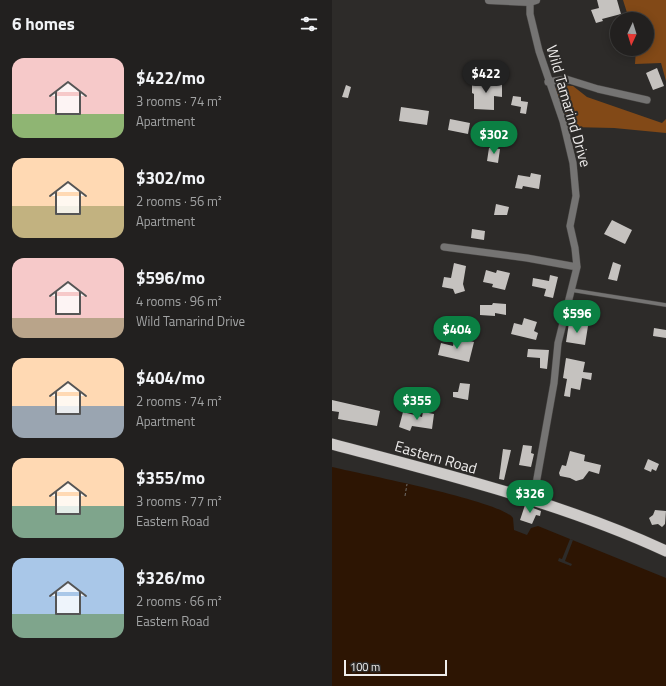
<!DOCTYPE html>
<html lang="en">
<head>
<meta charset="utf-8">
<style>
	:root { --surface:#22201f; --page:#2e2d2c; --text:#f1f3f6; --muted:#a2a3a4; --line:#3f3e3d; --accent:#0b8043 }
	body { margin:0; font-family:"Titillium Web",sans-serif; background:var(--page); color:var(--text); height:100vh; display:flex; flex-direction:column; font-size:15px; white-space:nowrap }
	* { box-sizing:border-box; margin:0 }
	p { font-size:13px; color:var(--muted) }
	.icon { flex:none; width:22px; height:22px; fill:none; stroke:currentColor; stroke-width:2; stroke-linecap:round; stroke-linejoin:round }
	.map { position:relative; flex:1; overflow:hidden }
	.side { display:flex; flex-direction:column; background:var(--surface); width:332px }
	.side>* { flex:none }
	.needle { width:26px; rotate:184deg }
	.buttons { position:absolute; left:278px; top:12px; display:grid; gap:8px }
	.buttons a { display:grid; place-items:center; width:44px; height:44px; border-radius:50%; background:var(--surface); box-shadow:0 2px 10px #0003,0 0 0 1px var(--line); font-size:20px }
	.scale { position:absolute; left:12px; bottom:10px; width:103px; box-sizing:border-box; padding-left:4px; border:2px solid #efedec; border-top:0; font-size:11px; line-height:14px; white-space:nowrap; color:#efedec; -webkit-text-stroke:3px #2d2b29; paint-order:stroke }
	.price { position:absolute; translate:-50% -34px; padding:0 9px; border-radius:14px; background:var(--accent); color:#fff; font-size:13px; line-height:26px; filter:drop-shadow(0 1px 2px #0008) }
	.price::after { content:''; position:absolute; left:50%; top:24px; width:12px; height:9px; margin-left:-6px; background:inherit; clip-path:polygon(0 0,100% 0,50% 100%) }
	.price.active { background:#222; color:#fff }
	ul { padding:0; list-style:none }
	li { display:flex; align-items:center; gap:12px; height:100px; padding:0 12px }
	li span { display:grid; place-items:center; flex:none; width:112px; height:80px; border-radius:12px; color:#555 }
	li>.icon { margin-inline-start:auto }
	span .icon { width:48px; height:48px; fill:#fffc; stroke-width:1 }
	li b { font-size:17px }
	h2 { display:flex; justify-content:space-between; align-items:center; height:48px; padding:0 12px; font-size:17px }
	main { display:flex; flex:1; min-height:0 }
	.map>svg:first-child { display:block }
</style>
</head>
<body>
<main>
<section class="side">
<h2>6 homes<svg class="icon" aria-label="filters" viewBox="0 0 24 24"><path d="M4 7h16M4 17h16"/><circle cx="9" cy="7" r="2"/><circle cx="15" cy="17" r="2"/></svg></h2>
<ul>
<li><span style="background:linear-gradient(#f6c9c9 70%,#8fb573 0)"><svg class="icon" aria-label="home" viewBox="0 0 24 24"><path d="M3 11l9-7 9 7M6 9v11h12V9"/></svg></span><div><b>$422/mo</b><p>3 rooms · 74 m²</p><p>Apartment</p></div></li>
<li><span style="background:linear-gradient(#ffd9b3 60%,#c2b280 0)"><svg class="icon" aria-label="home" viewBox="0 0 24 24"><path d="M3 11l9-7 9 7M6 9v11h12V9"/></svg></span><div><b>$302/mo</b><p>2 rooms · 56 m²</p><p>Apartment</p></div></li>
<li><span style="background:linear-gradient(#f6c9c9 75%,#b9a48a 0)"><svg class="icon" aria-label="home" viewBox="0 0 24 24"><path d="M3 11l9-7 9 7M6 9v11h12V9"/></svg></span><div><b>$596/mo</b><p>4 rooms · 96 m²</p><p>Wild Tamarind Drive</p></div></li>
<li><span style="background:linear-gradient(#ffd9b3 60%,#9aa5b1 0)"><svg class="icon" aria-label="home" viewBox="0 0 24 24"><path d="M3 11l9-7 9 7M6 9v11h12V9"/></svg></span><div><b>$404/mo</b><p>2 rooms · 74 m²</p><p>Apartment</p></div></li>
<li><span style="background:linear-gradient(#ffd9b3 60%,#7fa58c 0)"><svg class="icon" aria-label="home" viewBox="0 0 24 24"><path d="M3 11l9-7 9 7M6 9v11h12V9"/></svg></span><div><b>$355/mo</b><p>3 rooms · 77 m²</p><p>Eastern Road</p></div></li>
<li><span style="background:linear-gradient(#a9c7e8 70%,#7fa58c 0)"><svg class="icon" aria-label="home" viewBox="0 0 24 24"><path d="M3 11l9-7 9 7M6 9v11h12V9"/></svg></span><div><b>$326/mo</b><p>2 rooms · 66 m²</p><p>Eastern Road</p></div></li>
</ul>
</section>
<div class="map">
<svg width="334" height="686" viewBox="0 0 334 686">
	<rect width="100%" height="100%" fill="#2d2b29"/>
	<path fill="#824917" d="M291,0h43v81l-5,-18 -26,1 1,-15h11v-30h-18z
		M226,85l15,1 14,11 75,26 4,-4v14l-52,-5 -44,-1 -15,-36z"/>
	<path fill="#2d1503" d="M0,467c29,7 169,34 181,51l1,12 13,5 4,-7 7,-2 128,52v108h-334z"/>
	<path fill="#2d2b29" d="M238,539l3,1 -8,21 7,3 -1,2 -13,-5 1,-3 3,1z"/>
	<path fill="#c5c2bf" d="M265,0h20l4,14 -19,5 1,2 -7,2 -5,-13 8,-2z
		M325,68l7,18 -11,4 -7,-17z
		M140,81l30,1v15l-8,-1v14l-20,-1v-15l-2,-1z
		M14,85l5,2 -3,11 -6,-1z
		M181,96l8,1v4l7,1 -2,12 -6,-1 1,-6 -10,-2z
		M69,107l28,4 -2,14 -28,-4z
		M118,119l20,4 -2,11 -20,-4z
		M157,148l11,1 -2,14 -11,-2z
		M199,173l10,2 -2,14 -16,-3 -1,3 -7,-1 3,-13 12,2z
		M164,204l13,3 -2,8h-13z
		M280,220l20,10 -7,14 -21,-10z
		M140,229l13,2 -1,9 -13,-2z
		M281,262l8,3 -4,16 -9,-2z
		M122,263l12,3 -3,18 2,7 -10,3 -2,-5 -11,-2 2,-10 7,1z
		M154,270l10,3 1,-3 13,3 -5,17 -13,-3 1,-3 -10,-2z
		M218,275l8,2 -5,21 -9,-2 2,-7 -14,-3 1,-8 16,3z
		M161,303l13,1v11l-11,-2v3l-15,-1v-10h12z
		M192,318l13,4 -3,9 4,2 -2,7 -25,-6 3,-11 8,2z
		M237,323l19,3 -3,19 -19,-3z
		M322,328l12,2v8l-13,-2z
		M123,338l19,4 -5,20 -31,-7 3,-12 12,3z
		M196,349l21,1 -2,19 -7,-1v-10l-13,-1z
		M234,358l19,4 -2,10 9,1 -1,7 -9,-2 -2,12 -9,-2 -1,9 -6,-1 3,-17 -4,-1z
		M128,383l10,1 -2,16 -15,-3v-5h5z
		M67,399l7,2 -2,8 -7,-2z
		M0,400l48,11 -3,15 -39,-7 1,-7 -7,-1z
		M71,412l19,5 1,-5 11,2 -2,15 -20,-3 -2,5 -11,-4z
		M191,445l9,1 -1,7 3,1 -3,13 -12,-2z
		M171,449l8,1 -7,30 -5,-1z
		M238,451l15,4 -1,6 17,4 -2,9 -10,-3 -6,8 -7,2 -6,-3 -10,-2 -1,-3 3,-8 4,1z
		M316,459l11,5 -3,7 -4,-2 -1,3 -7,-3z
		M193,505l16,6 -1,5 -4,-1 -4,9 -12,-4z
		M323,510l11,1 -1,13 -3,3 -4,-3 -6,1 -3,-7 4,-3z"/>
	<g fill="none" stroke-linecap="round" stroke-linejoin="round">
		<defs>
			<path id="service" d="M239,290l95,15"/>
			<path id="minor" d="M198,2v12l9,37 24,70 10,42 3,33 -6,30 5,22 2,19 -19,76 -4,40 -21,118
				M216,82l18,-3 32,10 49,11
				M112,247l83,11 50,9"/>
			<path id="tertiary" d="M157,0l41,2 6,-2"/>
			<path id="trunk" d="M0,444c112,30 228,58 334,107"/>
		</defs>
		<use href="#service" stroke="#484644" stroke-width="4.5"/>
		<use href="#minor" stroke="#484644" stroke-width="8"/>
		<use href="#tertiary" stroke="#484644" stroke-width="9"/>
		<use href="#trunk" stroke="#484644" stroke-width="12"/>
		<path stroke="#6f6d6b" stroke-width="1" stroke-dasharray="3 2" stroke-linecap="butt" d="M73,496l2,-12"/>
		<use href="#service" stroke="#757473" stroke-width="3.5"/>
		<use href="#minor" stroke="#757473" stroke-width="7"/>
		<use href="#tertiary" stroke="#757473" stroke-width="8"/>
		<use href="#trunk" stroke="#cecbc9" stroke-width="11"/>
	</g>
	<g text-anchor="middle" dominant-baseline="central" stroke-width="4" stroke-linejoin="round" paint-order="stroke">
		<g font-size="15" fill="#efedec" stroke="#2d2b29">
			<text transform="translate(237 106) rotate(74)">Wild Tamarind Drive</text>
			<text transform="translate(104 457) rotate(16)">Eastern Road</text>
		</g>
	</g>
</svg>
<div class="buttons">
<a><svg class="needle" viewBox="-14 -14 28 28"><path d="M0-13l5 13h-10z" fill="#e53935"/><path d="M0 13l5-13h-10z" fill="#a2a3a4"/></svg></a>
</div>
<div class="scale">100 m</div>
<b class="price active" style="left:154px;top:94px">$422</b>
<b class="price" style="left:162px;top:155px">$302</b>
<b class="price" style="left:245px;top:334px">$596</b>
<b class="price" style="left:125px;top:350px">$404</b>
<b class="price" style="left:85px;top:421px">$355</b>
<b class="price" style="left:198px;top:514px">$326</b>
</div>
</main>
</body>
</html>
